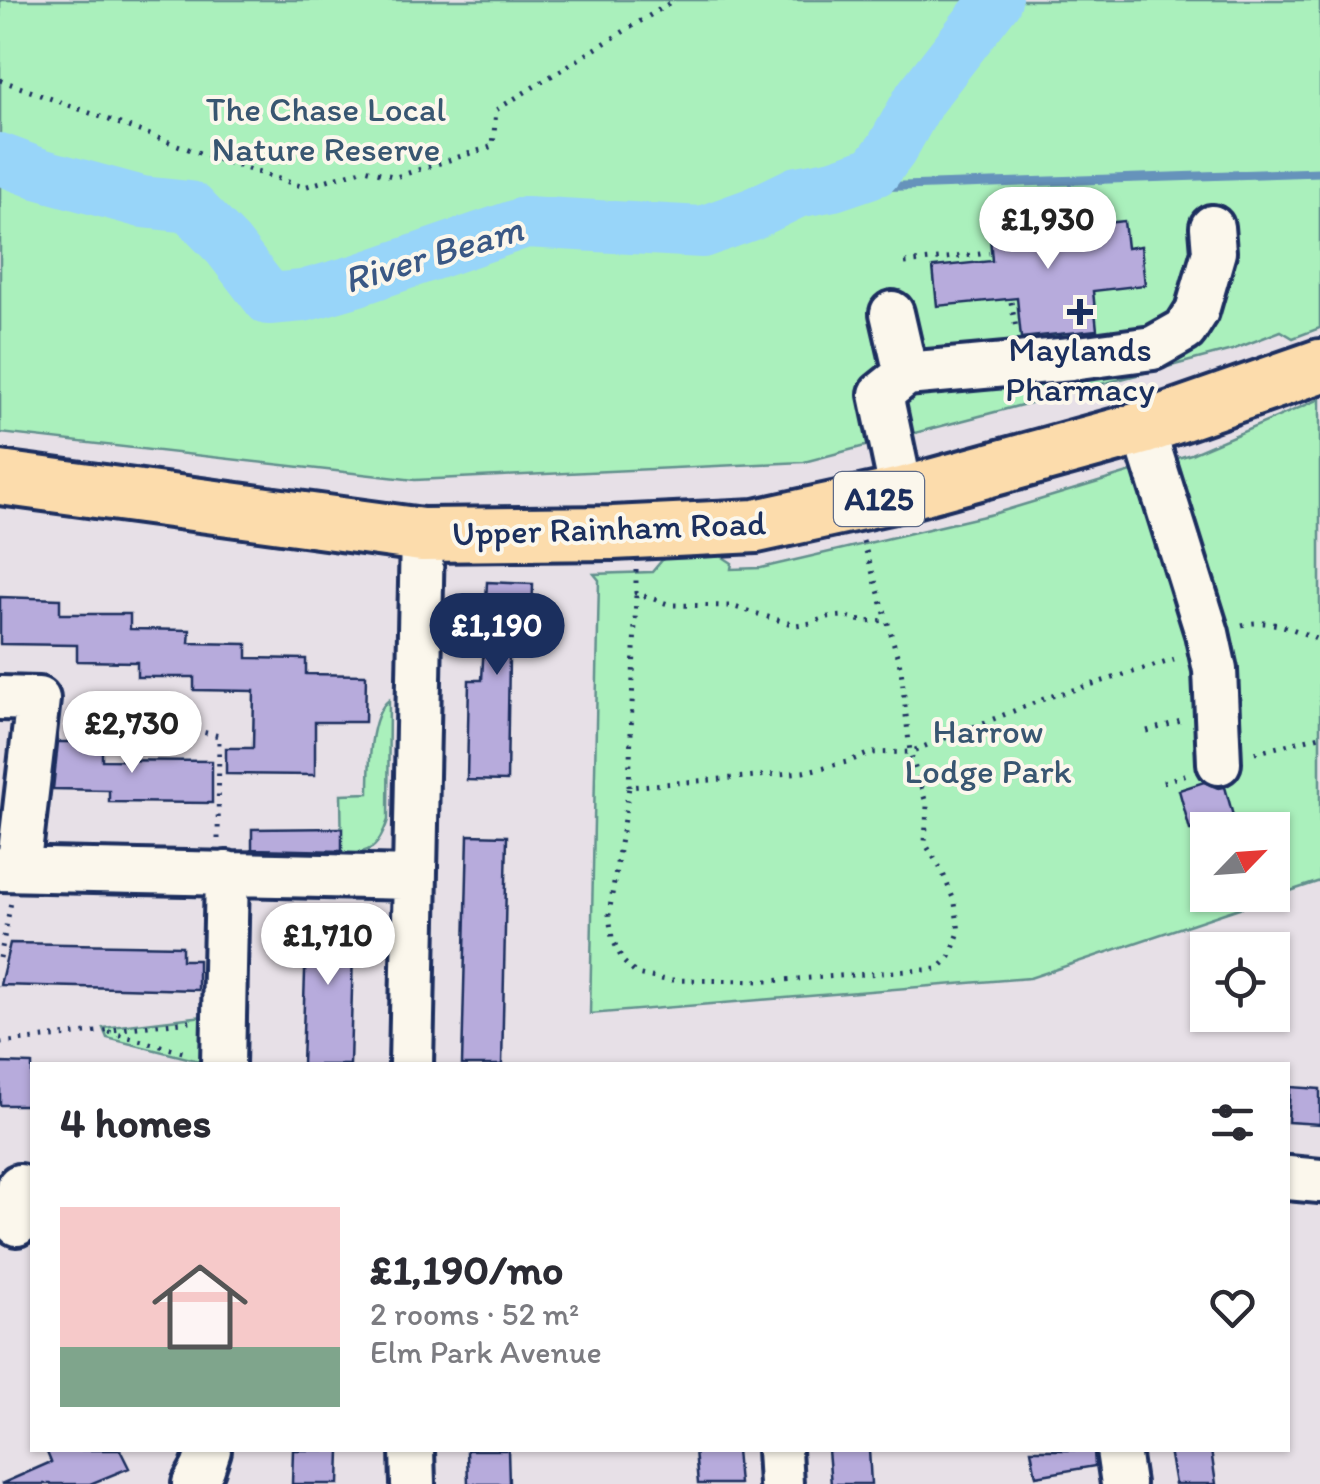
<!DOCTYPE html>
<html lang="en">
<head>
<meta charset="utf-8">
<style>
	:root { --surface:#fff; --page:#f7f7f7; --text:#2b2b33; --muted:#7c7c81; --accent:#1b2f5e }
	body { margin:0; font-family:Itim,sans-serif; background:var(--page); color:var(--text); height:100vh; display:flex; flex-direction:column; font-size:38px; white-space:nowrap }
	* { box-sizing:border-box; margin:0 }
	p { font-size:32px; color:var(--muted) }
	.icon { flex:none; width:55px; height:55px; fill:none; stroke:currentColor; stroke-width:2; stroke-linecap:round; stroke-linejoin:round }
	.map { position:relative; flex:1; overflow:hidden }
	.details { position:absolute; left:30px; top:1062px; width:1260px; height:390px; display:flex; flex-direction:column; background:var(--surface); border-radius:0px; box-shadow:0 2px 8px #0004 }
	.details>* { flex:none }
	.needle { width:65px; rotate:65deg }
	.tools { position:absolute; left:1190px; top:812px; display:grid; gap:20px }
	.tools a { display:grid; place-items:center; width:100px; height:100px; border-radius:0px; background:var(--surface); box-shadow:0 2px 8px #0004; font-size:50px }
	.price { position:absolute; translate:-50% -85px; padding:0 22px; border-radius:35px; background:#fff; color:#222; font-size:32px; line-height:65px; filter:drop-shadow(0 2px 5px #0008) }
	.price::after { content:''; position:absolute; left:50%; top:60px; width:30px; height:22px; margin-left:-15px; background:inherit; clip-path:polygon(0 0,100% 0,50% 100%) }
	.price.active { background:var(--accent); color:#fff }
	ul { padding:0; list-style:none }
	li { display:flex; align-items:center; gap:30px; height:250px; padding:0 30px }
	li span { display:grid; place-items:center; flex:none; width:280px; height:200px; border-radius:0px; color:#555 }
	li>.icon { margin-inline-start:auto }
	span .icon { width:120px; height:120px; fill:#fffc; stroke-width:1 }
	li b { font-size:42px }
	h2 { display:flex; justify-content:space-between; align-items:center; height:120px; padding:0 30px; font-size:42px }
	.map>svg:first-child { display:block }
</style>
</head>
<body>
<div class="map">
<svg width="1320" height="1484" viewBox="0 0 1320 1484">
	<rect width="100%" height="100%" fill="#e7e0e7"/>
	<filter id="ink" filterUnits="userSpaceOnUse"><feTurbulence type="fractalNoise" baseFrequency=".01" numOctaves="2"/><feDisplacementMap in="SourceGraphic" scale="20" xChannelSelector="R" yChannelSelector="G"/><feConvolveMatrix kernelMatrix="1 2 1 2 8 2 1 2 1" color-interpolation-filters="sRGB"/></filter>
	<g filter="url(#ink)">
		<path fill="#aaf0bc" stroke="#62908d" stroke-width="2.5" fill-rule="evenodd" d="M0,0h1320v328l-27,10 -12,-7 -49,19 -428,112 -389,18 -415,-47z
			M1320,399v482l-290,97 -440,36 9,-434 -5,-6 58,-2 12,-14 45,-10 23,15 -1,6 30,-1 232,-54 198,-60zM1208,830h64v65h-64z
			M389,700l-1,120c-10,29 -16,32 -46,35l-1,-61 28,-1c0,-25 0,-78 20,-93z
			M204,1016l-1,46 -96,-24 -4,-10z"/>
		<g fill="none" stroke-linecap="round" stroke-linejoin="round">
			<path stroke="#6693bb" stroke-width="9" d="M813,189l507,-17"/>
			<path stroke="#98d5f9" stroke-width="52" d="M0,159l40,15 102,28 48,5 38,39 41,53 34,-3 55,-16 168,-58 176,10 50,-18 45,-22 37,-7 41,-14 16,-21 29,-52 76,-98"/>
		</g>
		<path fill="#b7abdc" stroke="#1b2f5e" stroke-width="2.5" d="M1059,199l2,16 24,-2 1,12 38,-4 3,27 14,-2 4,39 -52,6 4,39 -76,8 -4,-40 -80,8 -4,-39 59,-6 -2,-24 49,-5 -3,-31z
			M487,582l46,2 -2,73 -22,-1 -2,125 -40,-1 2,-100h13z
			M0,597l60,2v15h70v15l60,1 -1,13 58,1v14l59,1v15l60,1 -1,47h-50v53l-89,-1v-26h27l1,-57 -60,-1v-13h-57v-15l-60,-1v-16l-77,-1z
			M58,742h44v18l110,1v42l-103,-1v-12l-56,-1z
			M1204,782l15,6 6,-1 12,43h-47l-11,-40z
			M342,828v23l-90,-2v-20z
			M468,835l39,1 -5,229h-40z
			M307,910l47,2 -4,153h-48z
			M10,943l172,3v14h16v30l-198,-5z
			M0,1063l32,1v41h-32z
			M1290,1087l30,2v35l-32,-2z
			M46,1450h74l9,18 -39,16h-89l50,-22z
			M293,1450h47l-1,34h-47z
			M467,1450h41l1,34h-41z
			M695,1450h41l3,34h-41z
			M828,1450h41l2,34h-40z
			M1031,1450h63l1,16 -59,10z
			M1169,1450h42l5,34h-41z"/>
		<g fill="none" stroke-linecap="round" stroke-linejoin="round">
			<defs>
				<path id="minor" d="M892,313l14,61
					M1143,428l64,205 8,37 4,93
					M902,494l-21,-100 25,-20 165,-15 82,-11 32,-18 12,-19 17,-59 -2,-25
					M0,698l38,1 -20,170
					M0,869l414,9
					M223,1065l4,-192
					M411,1065l11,-530
					M1288,1178l32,3
					M17,1224l2,-38
					M412,1450l1,34
					M779,1450l2,34
					M1118,1450l5,34
					M194,1484l9,-16 6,-18"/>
				<path id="major" d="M0,478l422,57 191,-2 143,-7 146,-32 241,-66 177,-62"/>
			</defs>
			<use href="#minor" stroke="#1b2f5e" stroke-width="50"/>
			<use href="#major" stroke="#1b2f5e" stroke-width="60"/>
			<path stroke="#1b2f5e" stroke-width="5" stroke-dasharray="2.5 8" stroke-linecap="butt" d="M0,80l213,78 91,29 61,-18 31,8 97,-31 3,-36 179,-110
				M905,263l84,-10
				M1011,302l5,26
				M863,541l24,79
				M636,570v23l35,12 60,1 64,19 16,-2 17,-6 16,-1 21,6 22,-2 14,49 9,83 17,54 -2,37 17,28 13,32 4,29 -9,25 -12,12 -169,12 -103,-1 -30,-6 -13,-13 -11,-23 -3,-24 20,-127 174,-15 44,-10 23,-9 40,-1 139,-55 125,-37
				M1242,625c26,-7 54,4 78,16
				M82,703l137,33 -1,105
				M1147,731l34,-10
				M1255,753l65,-17
				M1163,782l24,-8
				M629,787l7,-192
				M0,958l11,-56
				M109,1032l81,22
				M0,1043l191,-22"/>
			<use href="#minor" stroke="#fbf7ec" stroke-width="42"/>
			<use href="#major" stroke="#fcdcac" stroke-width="52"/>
		</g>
	</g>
	<path fill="#1b2f5e" stroke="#fbf7ec" stroke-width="4" d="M1075 297h10v10h10v10h-10v10h-10v-10h-10v-10h10z"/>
	<g text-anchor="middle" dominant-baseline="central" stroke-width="8" stroke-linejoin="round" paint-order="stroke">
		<rect fill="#fbf7ec" stroke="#5e6b89" stroke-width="2.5" x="834" y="472" width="90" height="54" rx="8"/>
		<g font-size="32" font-weight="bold" fill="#1b2f5e">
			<text x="879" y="499">A125</text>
		</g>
		<g font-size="35" fill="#385671" stroke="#fbf7ec">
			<text x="326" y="109">The Chase Local<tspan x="326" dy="40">Nature Reserve</tspan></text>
			<text x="988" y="731">Harrow<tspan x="988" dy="40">Lodge Park</tspan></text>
		</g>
		<g font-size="35" fill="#1b2f5e" stroke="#fbf7ec">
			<text x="1080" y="349">Maylands<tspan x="1080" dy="40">Pharmacy</tspan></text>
		</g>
		<g font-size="35" fill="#1b2f5e" stroke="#fbf7ec">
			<text transform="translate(609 528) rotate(-2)">Upper Rainham Road</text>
		</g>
		<g font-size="38" font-style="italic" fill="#3a5885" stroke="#fbf7ec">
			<text transform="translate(433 254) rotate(-17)">River Beam</text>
		</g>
	</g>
</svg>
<div class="tools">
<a><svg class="needle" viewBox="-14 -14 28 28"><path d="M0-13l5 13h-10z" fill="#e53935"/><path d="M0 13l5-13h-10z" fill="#7c7c81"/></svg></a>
<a><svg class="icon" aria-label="locate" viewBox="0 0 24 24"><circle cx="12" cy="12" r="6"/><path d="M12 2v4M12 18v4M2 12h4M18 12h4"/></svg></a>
</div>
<b class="price" style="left:1048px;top:272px">£1,930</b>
<b class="price active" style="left:497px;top:678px">£1,190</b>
<b class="price" style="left:132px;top:776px">£2,730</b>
<b class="price" style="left:328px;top:988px">£1,710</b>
<section class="details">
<h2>4 homes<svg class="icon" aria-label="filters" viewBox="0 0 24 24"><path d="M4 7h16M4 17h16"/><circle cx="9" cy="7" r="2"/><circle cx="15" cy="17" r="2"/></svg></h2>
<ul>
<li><span style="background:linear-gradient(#f6c9c9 70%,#7fa58c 0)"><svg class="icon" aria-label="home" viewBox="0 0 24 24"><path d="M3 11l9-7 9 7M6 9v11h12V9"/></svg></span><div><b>£1,190/mo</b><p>2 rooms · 52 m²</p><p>Elm Park Avenue</p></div><svg class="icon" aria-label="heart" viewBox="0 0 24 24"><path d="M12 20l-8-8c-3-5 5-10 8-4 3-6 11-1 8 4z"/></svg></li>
</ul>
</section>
</div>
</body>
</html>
